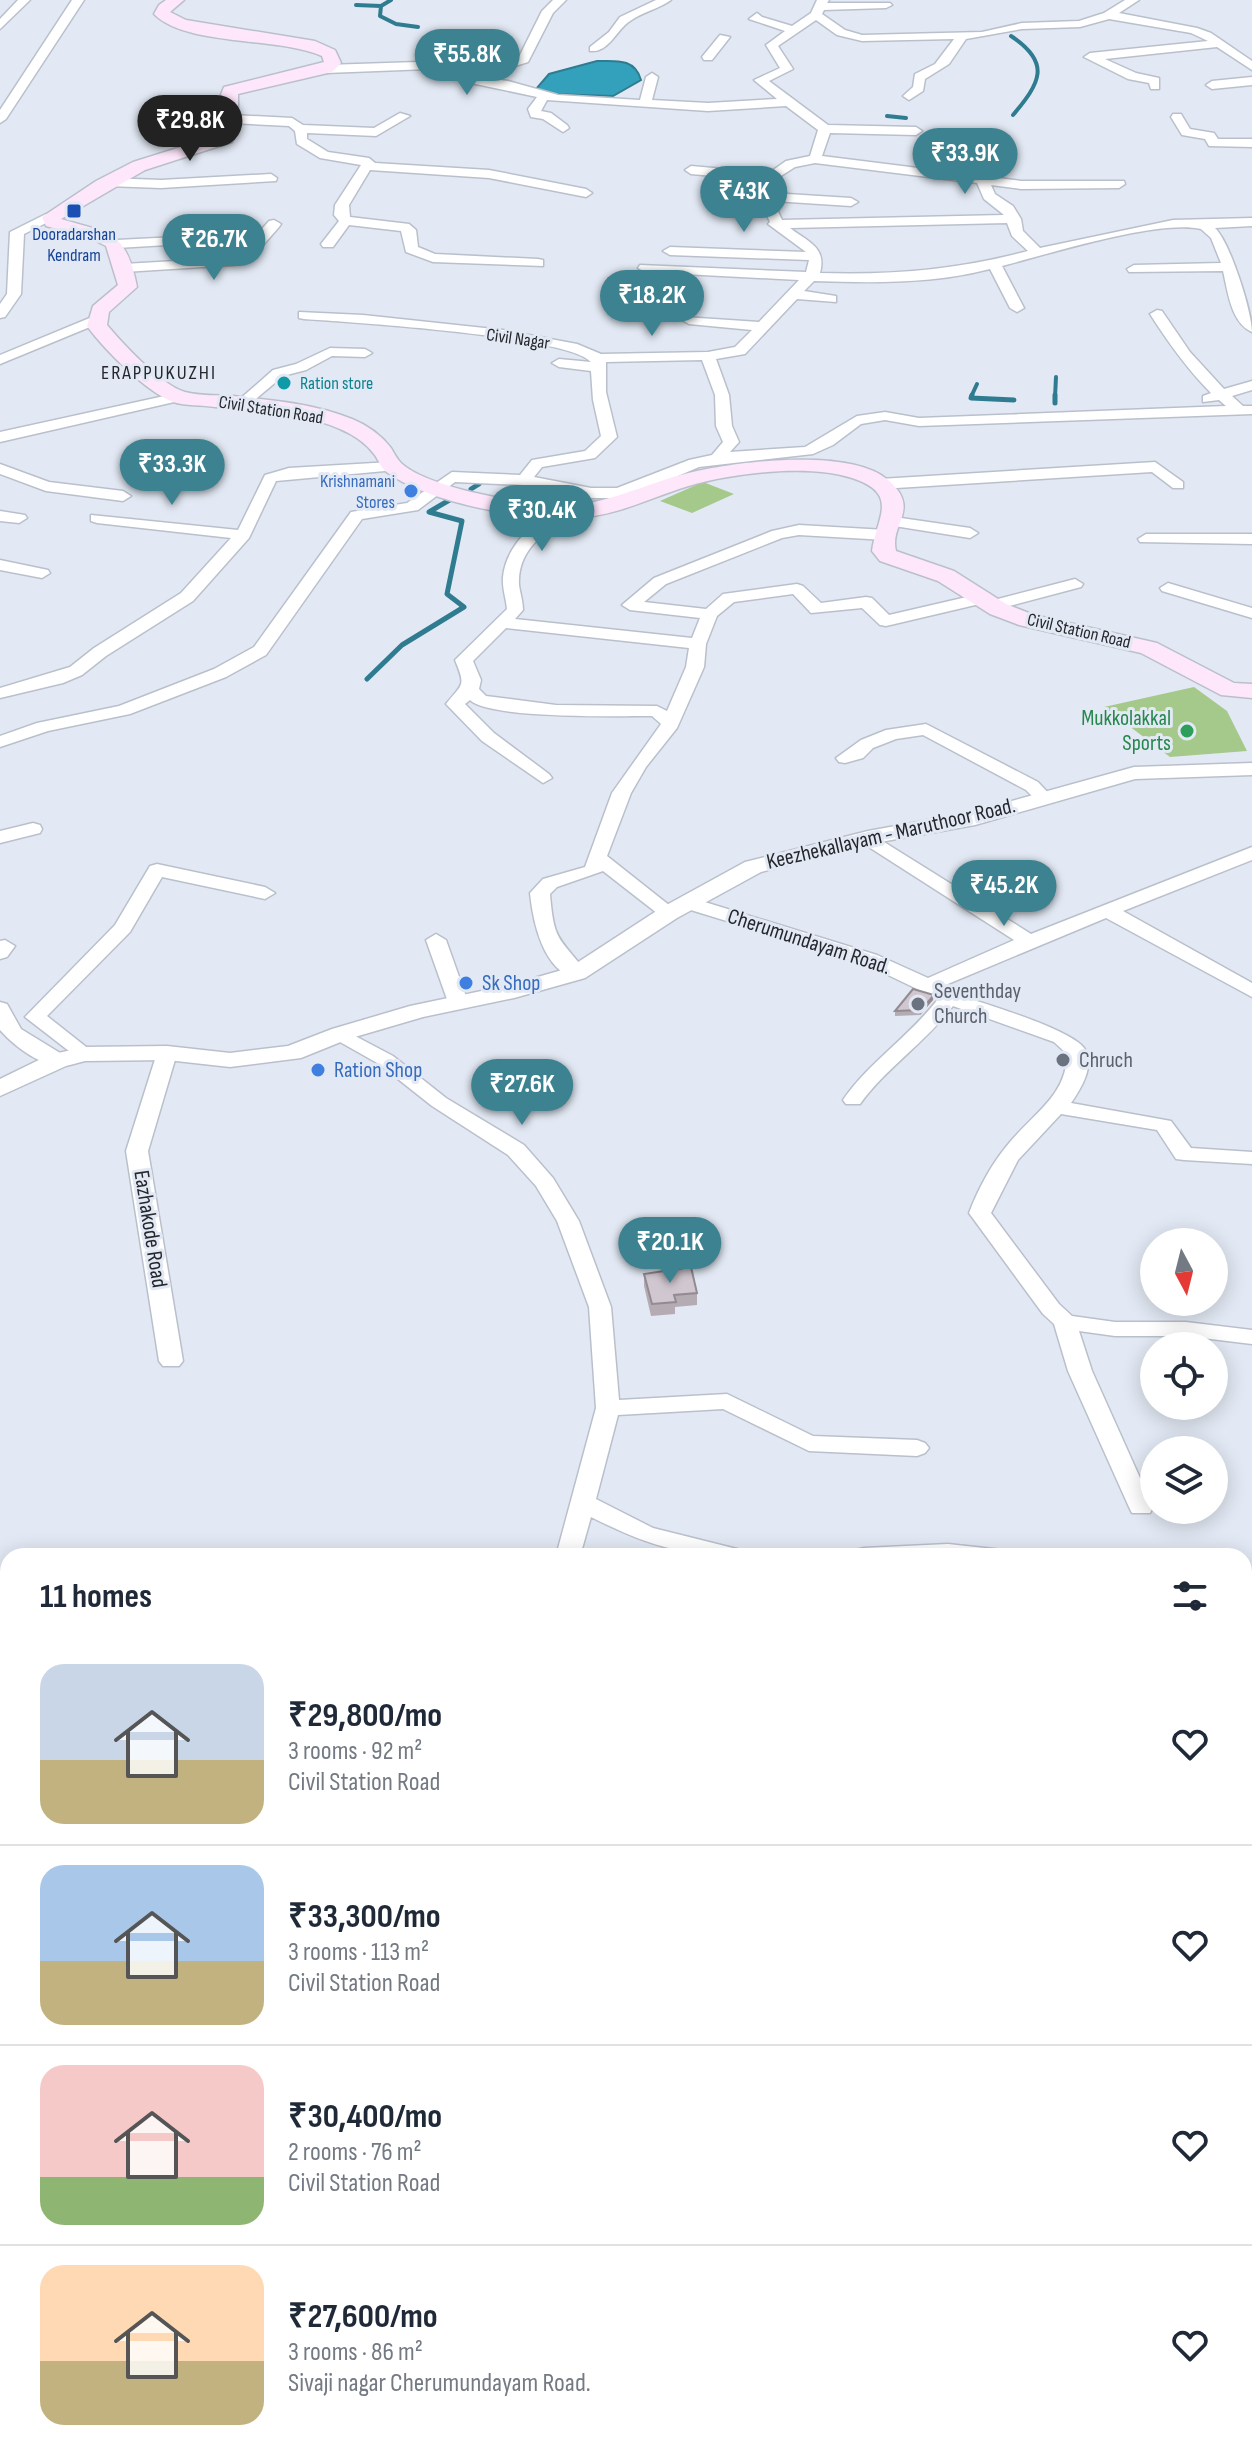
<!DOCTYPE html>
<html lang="en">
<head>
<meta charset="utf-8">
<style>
	:root { --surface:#fff; --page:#f2f2f3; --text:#1f2937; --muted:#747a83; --line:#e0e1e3; --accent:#3d8290 }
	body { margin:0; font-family:"Sofia Sans Condensed",sans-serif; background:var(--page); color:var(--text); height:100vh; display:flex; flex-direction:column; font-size:30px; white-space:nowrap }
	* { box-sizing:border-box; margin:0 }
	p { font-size:26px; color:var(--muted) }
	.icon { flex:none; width:44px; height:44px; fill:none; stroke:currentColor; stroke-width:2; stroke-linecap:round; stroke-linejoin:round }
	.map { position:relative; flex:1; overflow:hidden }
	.details { position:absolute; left:0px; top:1548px; width:1252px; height:914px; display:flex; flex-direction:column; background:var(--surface); border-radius:24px 24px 0 0; box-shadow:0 4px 20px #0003 }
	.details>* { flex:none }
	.needle { width:52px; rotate:173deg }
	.fabs { position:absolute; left:1140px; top:1228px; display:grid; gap:16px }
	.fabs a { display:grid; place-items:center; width:88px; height:88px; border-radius:50%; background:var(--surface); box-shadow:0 4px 20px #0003; font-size:40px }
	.price { position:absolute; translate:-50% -68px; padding:0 18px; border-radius:28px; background:var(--accent); color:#fff; font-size:26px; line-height:52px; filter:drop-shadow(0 2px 4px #0008) }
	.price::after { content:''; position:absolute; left:50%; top:48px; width:24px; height:18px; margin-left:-12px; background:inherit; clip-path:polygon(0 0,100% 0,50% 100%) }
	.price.active { background:#222; color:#fff }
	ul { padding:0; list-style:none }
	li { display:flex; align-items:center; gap:24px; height:200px; padding:0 40px }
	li+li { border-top:2px solid var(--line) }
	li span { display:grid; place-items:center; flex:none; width:224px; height:160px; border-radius:24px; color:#555 }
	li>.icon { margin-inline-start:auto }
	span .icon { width:96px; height:96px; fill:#fffc; stroke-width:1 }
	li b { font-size:34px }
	h2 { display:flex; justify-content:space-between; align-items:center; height:96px; padding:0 40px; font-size:34px }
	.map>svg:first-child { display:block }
</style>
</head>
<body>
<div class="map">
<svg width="1252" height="2461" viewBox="0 0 1252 2461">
	<rect width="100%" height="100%" fill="#e2e9f4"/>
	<path fill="#a5c88b" d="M703,482l31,12 -42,19 -32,-12z
		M1194,687l33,24 20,40 -77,6 -66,-50z"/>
	<path fill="#34a1bc" stroke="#2f7c90" stroke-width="2" d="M597,61c19,0 38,-3 44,19l-28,16 -63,-2 -14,-5 13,-15z"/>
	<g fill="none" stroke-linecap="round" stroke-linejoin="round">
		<path stroke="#2f7c90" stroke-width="4" d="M391,0l-10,6 -1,10 16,8 22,3
			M356,5l25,1
			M1011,36c41,27 29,47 2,79
			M887,116l19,2
			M971,397l6,-13
			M1055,397l1,-20"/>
		<path stroke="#2f7c90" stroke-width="5" d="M972,395l-1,3 43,2
			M1055,403v-8
			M471,489l8,-5
			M367,679l35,-34 62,-38 -17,-13 15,-73 -33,-9 24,-14"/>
		<path stroke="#2f7c90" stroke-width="9" d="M0,1855l8,-2"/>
		<defs>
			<path id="minor" d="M18,0h12l-30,29v-10z
				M72,0h12l-78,119 -6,4v-13z
				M553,0h13l-13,13 -25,49 -16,5 -39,1 3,9 32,4 50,14 82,5 6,-23 6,-4 6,4 -6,23 56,3 69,-4 -23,-19 26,-12 -14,-23 19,-14 -36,-12 8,-6 5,4 30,9 19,-13 6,-13h12l-2,3h63l2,2 -6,3 -62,2 -2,4 23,16 17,5 120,-3 40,-9 57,-2 25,-8 21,-13h14l-20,13 78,15 14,5 41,28v9l-35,-23 -112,12 31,14 23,5v11h-8l-2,-6 -21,-4 -44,-22 6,-4 118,-12 -17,-8 -82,-14 -29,8 -58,2 -56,10 -17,25 -24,15 -2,12 -14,9 -6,-4 10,-9 2,-13 20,-10 19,-25 -92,2 -25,-6 -21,-15 -38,26 15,23 -24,12 59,44 88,2 6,4 -6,4 -86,-2 -8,23 199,25h103l1,3 -6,4 -98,1 -30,-4 4,9 18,12 8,13 2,12 17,17 133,-28 79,-2v8l-37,2c15,14 37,84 37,104 -21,-9 -24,-40 -29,-61l-94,1 -2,-3 7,-4 87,-2 -10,-25 -10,-9c-42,-10 -153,25 -199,37l22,42 -7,4 -7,-4 -20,-39c-57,15 -117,14 -176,12l-10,10 32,5v6l-39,-3 -52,55 -29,5 13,36 3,31 7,16 -9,10 75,-5 52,-31 28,-4 34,6 307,-12 -7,-6 -16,2v-6l8,-3c-24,-24 -43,-51 -61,-79l7,-4 5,1 28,41 34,37 28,-8v9l-20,6 11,10h9v8l-333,12 -34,-6 -24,4 -28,21 -20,9 -114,13 -61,26 -21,5h-26l-67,-13 -69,-3 -37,28 -56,9 -96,136 -40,22 -96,37 -82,17 -48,16v-11l37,-13 82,-17 95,-37 40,-22 97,-135 56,-9 45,-31 68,3 12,-15 53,-9 16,-15 -8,-36 -2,-29 -32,-4 -7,-4 7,-4 32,3c-22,-26 -243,-40 -287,-43l-5,-1v-6l64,3 140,15 74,14 24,10 107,-2 27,-5 17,-17 -63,-6 -7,-4 2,-3 75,5 40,-42 -154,-8 -7,-4 2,-3 166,7 3,-12 -139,-5 -7,-4 7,-4 136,5 -38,-28 2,-2 -12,-25v-17l-67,-6 -6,-4 6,-4 78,7 17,-12 24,-5 8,-26 -32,-24 -78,5 -161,-11 -6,11 10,2 16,12 2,3 -6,4 -20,-13 -12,-2 -3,-8 9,-12 -71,-15 -3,-10 -9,-4 -128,5 -6,-4 6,-4 185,-6 8,-2 23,-46zM815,163l162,20 7,16 20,16 -222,5 -9,-19 78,5 7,-4 -7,-4 -80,-5 -1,-10 25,-16zM1007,223l5,13 16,15c-72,19 -133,24 -208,22 7,-26 -12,-31 -30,-45zM702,360l13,35 1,31 7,16 -11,13 -23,5 -72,28h-26l-57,-11 8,-10 53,-9 22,-21 -11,-45v-30z
				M656,0h15c-12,9 -29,12 -41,21 -14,9 -21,32 -40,30v-4l19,-15 11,-15z
				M720,35l10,2 -18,23h-8l-2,-3z
				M1252,77v8l-40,4 -6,-4 6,-4z
				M400,113l10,3 -34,20 -69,-3v6l21,13 41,6 6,5 114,7 97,19 6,4 -6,4 -97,-19 -119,-8 -21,35 1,12 59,7 7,6 2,17 17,7 103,5 5,1v6l-110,-4 -27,-10 -5,-21 -52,-6 -16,22h-10l-2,-3 18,-23 -5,-6 1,-10 26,-40 -41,-7 -23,-14 -2,-13 -6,-5 -57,-3 -6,-4 6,-4 60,3 11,7 71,3z
				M1173,114h8l9,15 24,4 4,6h34v8l-43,-1 -4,-7 -23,-4 -11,-18z
				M271,174l6,4 -1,3 -115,7 -54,-2 -6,-4 6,-4 54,2z
				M46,214l12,3 -34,17 -3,60 -16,23 -5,1v-14l7,-10 3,-62z
				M274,220l7,4 -2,3 -22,25 -22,13 -111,7 -7,-4 7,-4 103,-6 20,-12 22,-25z
				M196,236l7,4 -2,3 -84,5 -7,-4 7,-4z
				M97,315l5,1v6l-102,42v-9z
				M330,348l35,1 7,4 -7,4 -33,-1 -26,14 -23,6 -38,32 -5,1 -7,-4 40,-35 23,-6z
				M178,393l7,4 -2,3 -183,42v-10z
				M391,462l8,5 -3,3 -120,11 -27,57 -56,63 -87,55 -24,19 -19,8 -63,15v-10l70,-21 24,-19 87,-55 50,-55 -134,-15 -6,-2v-6l147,15 27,-55 24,-7z
				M1155,462l28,20v6h-10l-21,-16 -272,17 -8,-5 8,-5z
				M0,464l49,18 74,9 8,5 -8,5 -77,-10 -46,-17z
				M565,508l6,2v6c-27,15 -54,35 -52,69 1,8 4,16 4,25l-8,9 177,19 8,-20 -70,-8 -8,-5 32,-27 118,-47 27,-6 87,5 8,5 -8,5 -87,-5 -17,3 -116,46 -22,18 62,7 17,-15 74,-10 6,2 18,17 45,-6 6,1 17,17 95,-22 6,1v7l85,-22 8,5 -2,3 -87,23 -6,-1v-7l-102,24 -6,-1 -18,-17 -51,5 -18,-19 -59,8 -17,14 -11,28 -2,23 -27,61 -31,39 -15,26 -24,63 72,57 -10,6 -7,-2 -59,-46 -46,16 -7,7c4,50 10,43 37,79l-10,6c-34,-8 -44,-57 -47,-86l13,-14 42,-12 27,-74 49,-69 -9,-8c-32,0 -163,3 -182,-16l-5,4 29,29 55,41 3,4 -9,5 -61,-42 -36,-37c17,-21 20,-17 9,-44l52,-51c-1,-11 -5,-21 -4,-32 3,-31 33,-61 62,-69zM506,628l183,20 -3,19 -19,44 -10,-5 -101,-1 -70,-9 -7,-7 2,-9 -8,-19z
				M0,511l25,4 2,3 -8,5 -19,-2z
				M894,517l76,11 8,5 -8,5 -82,-13 -2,-3z
				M1146,534h106v10l-112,-2 -2,-3z
				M0,560l48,10 2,3 -8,5 -42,-8z
				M1168,583l84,25v10l-90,-27 -2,-3z
				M926,724l112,58 14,15 -9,5 -6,-1 -11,-11 -103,-55 -27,4 -23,9 -10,10 -18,5 -6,-1 -3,-4 25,-18 25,-10z
				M33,823l7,2 2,4 -2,4 -40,10v-12z
				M868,832l163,102 221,-87v13l-129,51 129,72v14l-146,-79 -163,68 13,8c25,9 121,36 130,57 8,17 -6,39 -15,52l100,18 20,27 61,4v12l-68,-4 -8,-1 -19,-29 -96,-16 -43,46 -27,53 68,91 13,12 43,6h71l66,8v14l-66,-8h-71l-36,-5 13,40 61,136 -3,6h-18l-3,-6 -61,-136 -14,-47 -11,-10 -74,-101c10,-26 23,-50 41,-71 24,-29 57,-47 57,-88l-13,-12 -101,-36c-28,37 -66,61 -93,98h-14l-3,-4c26,-38 66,-63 95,-101l-75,-36 -182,-56 -3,-4 3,-4h14l182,56 51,23 86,-38 -153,-98 -2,-4 2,-4z
				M157,864l108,23 10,6 -10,6 -103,-22 -32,55 -83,84 48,38 -3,4h-14l-53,-41 90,-92 35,-59z
				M436,934l10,6 22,62 -3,4 -7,2 -10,-6 -22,-62z
				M5,940l10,6 -8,11 -7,2v-18z
				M0,1002l7,2 14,25 44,27 3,4 -3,4c-21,6 -52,-19 -65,-34z
				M340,1028l53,28 53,42 78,47 29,33 26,43 32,86 8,93 108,-6 86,42 104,4 8,3 4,5 -4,5 -8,3 -108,-5 -86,-42 -105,6 -22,84 57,29 88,22 3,6c-63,0 -97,-11 -153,-39l-11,39h-24l40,-148 -7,-101 -32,-86 -21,-35 -28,-31 -76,-49 -53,-42 -46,-26 -3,-4 3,-4z
				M167,1047l10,6 -29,98 35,210 -4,5h-16l-4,-5 -33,-210 31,-98z
				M948,1544l55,6 3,6h-154l3,-6 9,-2z
				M0,1674l8,2v20l-8,-2z
				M8,1831v21l-8,2v-21z
				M1252,2211v26l-8,1v-26z
				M0,2283l8,2v26l-8,-2z
				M150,2454h32l-3,7h-32z
				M304,2454h32v7h-32z
				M568,2454h46l3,7h-46z"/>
			<path id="tertiary" d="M1252,763v12l-117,4 -160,46 -106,19 -108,28 -84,46 -92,60 -71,20 -91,19 -75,22 -47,19 -71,9 -63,-7 -82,1 -19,5 -66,30v-17l49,-24 36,-8 82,-1 63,7 58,-7 44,-17 78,-23 100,-21 59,-17 92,-60 84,-46 123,-31 104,-19 162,-45z"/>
			<path id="secondary" d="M166,0h18l-14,12 16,8 129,21 20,9 6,13 -9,9 -94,22v32l-6,16 -87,28 -84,49c49,15 65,11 76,68l-28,25 -2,13c16,19 54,60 78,67 15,4 33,3 48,4 40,4 82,8 119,23 15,6 29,16 39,29 3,5 6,11 10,15 27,25 120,41 157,42 44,2 81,-19 123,-30 46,-13 169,-29 207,5 34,29 1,44 8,71l58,20 52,33 28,11 123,28 77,40 18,1v14l-31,-3 -80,-42 -122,-28 -29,-11 -52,-33 -58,-20 -8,-10c4,-33 29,-57 -20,-73 -46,-15 -128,-4 -173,11 -35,12 -68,28 -105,29 -51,2 -144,-15 -186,-45 -8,-5 -9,-13 -14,-19 -8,-11 -22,-20 -34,-25 -38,-17 -84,-19 -125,-22 -13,-2 -30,-1 -42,-5 -28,-11 -68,-52 -86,-76l6,-20 25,-21 -12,-39 -16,-8 -44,-12 -4,-9 54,-36 37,-19 86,-27 1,-38 4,-10 100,-25 -2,-6c-46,-20 -135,-9 -168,-42l5,-9z"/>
		</defs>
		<use href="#minor" stroke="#bac0cb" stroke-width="3"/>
		<use href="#tertiary" stroke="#bac0cb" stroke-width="3"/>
		<use href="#secondary" stroke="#bac0cb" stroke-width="3"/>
		<use href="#minor" fill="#fff" fill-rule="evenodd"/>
		<use href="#tertiary" fill="#fff" fill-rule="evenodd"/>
		<use href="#secondary" fill="#fee7fa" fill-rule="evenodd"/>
	</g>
	<path fill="#b4abb3" d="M933,1000l-13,15 -25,1v-5z
		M644,1274l53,19v12l-22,2v7l-24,2 -7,-30z"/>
	<path fill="#928b92" d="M934,995l-1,5 -13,15 1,-5z"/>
	<path fill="#d1c7d0" stroke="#928b92" stroke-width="2" d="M913,989l21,6 -13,15 -26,1z
		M691,1267l6,26 -23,2 2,7 -24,2 -8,-30z"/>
	<rect fill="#1a4fb4" stroke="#e2e9f4" stroke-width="3" x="66" y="203" width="16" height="16" rx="4"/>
	<circle fill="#0f9aa8" stroke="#e2e9f4" stroke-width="3" cx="284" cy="383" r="8"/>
	<g fill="#3f7fe0" stroke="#e2e9f4" stroke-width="3">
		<circle cx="411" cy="491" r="8"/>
		<circle cx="466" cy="983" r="8"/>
		<circle cx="318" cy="1070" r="8"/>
	</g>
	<circle fill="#2e9e5b" stroke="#e2e9f4" stroke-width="3" cx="1187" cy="731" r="8"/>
	<g fill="#6b7280" stroke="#e2e9f4" stroke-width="3">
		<circle cx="918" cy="1004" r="8"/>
		<circle cx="1063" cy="1060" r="8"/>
	</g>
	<g text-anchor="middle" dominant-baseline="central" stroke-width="6" stroke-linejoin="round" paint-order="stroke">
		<g font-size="18" fill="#164399" stroke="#e2e9f4">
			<text x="74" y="234">Dooradarshan<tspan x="74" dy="21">Kendram</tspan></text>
		</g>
		<g font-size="18" fill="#24272b" stroke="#e2e9f4">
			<text transform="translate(518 339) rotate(8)">Civil Nagar</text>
			<text transform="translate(271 410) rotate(9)">Civil Station Road</text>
			<text transform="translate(1079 631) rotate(13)">Civil Station Road</text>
		</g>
		<g font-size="18" fill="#0d838f" stroke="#e2e9f4" text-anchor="start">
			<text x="300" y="383">Ration store</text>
		</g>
		<g font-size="18" fill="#366cbe" stroke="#e2e9f4" text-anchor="end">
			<text x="395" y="481">Krishnamani<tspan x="395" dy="21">Stores</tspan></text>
		</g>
		<g font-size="20" letter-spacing="2" fill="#24272b" stroke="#e2e9f4">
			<text x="159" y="373">ERAPPUKUZHI</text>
		</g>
		<g font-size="22" fill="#27864d" stroke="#e2e9f4" text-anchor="end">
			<text x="1171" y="718">Mukkolakkal<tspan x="1171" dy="25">Sports</tspan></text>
		</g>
		<g font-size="22" fill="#24272b" stroke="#e2e9f4">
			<text transform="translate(891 834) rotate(-13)">Keezhekallayam - Maruthoor Road.</text>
			<text transform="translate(809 942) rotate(18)">Cherumundayam Road.</text>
			<text transform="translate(150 1229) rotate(81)">Eazhakode Road</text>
		</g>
		<g font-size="22" fill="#366cbe" stroke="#e2e9f4" text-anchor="start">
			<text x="482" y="983">Sk Shop</text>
			<text x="334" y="1070">Ration Shop</text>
		</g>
		<g font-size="22" fill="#5b616d" stroke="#e2e9f4" text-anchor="start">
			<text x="934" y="991">Seventhday<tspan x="934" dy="25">Church</tspan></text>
			<text x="1079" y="1060">Chruch</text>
		</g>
	</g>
</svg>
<div class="fabs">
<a><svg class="needle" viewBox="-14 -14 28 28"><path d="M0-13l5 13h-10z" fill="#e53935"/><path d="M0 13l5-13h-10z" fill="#747a83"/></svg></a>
<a><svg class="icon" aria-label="locate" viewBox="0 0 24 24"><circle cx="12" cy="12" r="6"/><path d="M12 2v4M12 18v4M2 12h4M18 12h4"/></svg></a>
<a><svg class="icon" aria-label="layers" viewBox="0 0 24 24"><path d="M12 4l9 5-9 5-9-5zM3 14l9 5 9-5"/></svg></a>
</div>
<b class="price" style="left:467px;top:97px">₹55.8K</b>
<b class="price active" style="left:190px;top:163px">₹29.8K</b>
<b class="price" style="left:965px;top:196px">₹33.9K</b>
<b class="price" style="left:744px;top:234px">₹43K</b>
<b class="price" style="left:214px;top:282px">₹26.7K</b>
<b class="price" style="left:652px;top:338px">₹18.2K</b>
<b class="price" style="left:172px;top:507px">₹33.3K</b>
<b class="price" style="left:542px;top:553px">₹30.4K</b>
<b class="price" style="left:1004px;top:928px">₹45.2K</b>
<b class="price" style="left:522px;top:1127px">₹27.6K</b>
<b class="price" style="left:670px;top:1285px">₹20.1K</b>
<section class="details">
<h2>11 homes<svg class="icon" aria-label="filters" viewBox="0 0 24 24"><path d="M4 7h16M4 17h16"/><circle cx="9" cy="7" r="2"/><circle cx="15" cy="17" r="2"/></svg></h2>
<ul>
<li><span style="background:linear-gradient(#c9d6e8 60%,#c2b280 0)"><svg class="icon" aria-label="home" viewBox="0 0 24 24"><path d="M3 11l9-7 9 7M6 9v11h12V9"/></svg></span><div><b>₹29,800/mo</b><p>3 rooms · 92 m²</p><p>Civil Station Road</p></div><svg class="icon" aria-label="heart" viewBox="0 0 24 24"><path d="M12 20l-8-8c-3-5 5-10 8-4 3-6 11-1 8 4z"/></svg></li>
<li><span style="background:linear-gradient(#a9c7e8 60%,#c2b280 0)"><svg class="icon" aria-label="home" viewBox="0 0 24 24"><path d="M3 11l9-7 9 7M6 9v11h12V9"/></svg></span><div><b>₹33,300/mo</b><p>3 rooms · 113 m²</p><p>Civil Station Road</p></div><svg class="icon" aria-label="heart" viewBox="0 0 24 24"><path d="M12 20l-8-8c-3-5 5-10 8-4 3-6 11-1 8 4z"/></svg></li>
<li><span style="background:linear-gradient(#f6c9c9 70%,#8fb573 0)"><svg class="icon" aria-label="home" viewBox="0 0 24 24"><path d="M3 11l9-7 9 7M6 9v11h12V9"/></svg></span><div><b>₹30,400/mo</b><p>2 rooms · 76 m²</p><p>Civil Station Road</p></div><svg class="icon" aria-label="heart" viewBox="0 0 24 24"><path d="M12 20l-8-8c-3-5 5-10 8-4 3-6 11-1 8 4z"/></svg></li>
<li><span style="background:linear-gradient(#ffd9b3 60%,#c2b280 0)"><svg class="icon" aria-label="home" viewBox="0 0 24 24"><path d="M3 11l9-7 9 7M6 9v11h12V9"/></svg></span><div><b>₹27,600/mo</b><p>3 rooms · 86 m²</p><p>Sivaji nagar Cherumundayam Road.</p></div><svg class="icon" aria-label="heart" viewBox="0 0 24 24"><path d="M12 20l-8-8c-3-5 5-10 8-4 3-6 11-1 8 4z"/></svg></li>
</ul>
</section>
</div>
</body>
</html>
